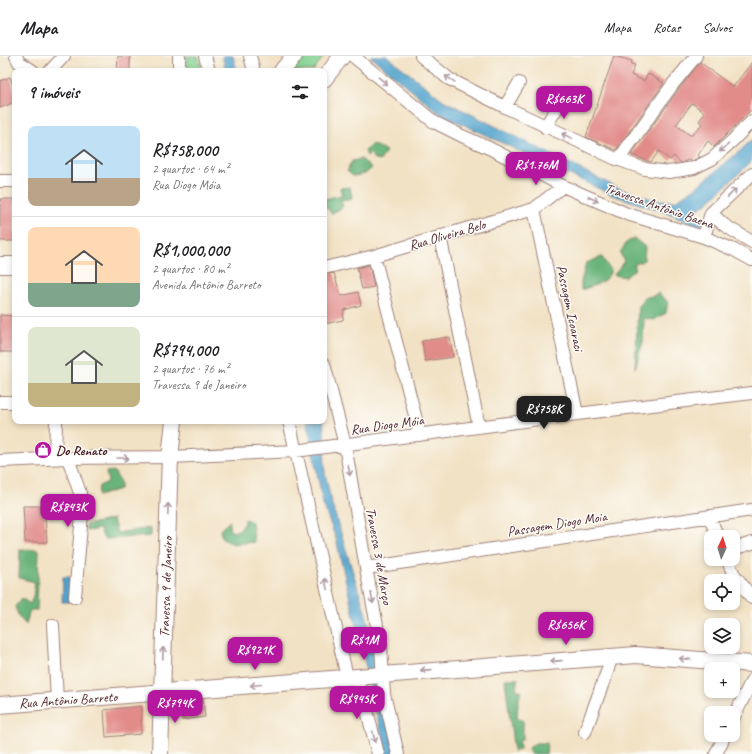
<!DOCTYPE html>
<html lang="pt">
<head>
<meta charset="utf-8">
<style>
	:root { --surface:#fff; --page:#f6f6f6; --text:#202124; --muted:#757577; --line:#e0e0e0; --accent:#b5179e }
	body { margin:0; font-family:Caveat,sans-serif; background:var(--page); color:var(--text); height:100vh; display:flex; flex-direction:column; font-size:15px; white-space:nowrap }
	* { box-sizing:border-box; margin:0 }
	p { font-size:13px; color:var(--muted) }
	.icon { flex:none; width:22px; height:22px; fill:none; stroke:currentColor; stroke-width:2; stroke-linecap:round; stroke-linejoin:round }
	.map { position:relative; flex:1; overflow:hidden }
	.panel { position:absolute; left:12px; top:12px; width:315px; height:356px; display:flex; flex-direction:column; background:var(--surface); border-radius:8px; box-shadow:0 2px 6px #0003 }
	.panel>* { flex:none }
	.needle { width:26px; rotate:4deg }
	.buttons { position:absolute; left:704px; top:474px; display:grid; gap:8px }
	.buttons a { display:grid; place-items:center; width:36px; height:36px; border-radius:8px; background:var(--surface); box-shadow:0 2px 6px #0003; font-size:20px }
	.price { position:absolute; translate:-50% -34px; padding:0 9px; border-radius:8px; background:var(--accent); color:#fff; font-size:13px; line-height:26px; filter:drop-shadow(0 1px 2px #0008) }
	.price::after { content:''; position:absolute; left:50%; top:24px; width:12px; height:9px; margin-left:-6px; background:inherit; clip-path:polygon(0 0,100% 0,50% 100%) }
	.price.selected { background:#222; color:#fff }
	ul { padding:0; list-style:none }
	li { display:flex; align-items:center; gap:12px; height:100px; padding:0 16px }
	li+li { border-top:1px solid var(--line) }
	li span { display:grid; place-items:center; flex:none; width:112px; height:80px; border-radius:8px; color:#555 }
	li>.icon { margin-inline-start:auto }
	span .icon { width:48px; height:48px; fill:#fffc; stroke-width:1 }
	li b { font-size:17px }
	h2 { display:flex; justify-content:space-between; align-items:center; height:48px; padding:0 16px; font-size:17px }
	header { display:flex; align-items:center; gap:24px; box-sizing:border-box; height:56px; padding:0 20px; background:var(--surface); border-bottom:1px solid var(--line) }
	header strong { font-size:19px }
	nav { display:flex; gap:22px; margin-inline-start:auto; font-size:14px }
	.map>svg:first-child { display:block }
</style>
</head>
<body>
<header>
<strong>Mapa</strong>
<nav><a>Mapa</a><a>Rotas</a><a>Salvos</a></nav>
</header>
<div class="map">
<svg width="752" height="698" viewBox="0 0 752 698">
	<rect width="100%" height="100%" fill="#fdfcf7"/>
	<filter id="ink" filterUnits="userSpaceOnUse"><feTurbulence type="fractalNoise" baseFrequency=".025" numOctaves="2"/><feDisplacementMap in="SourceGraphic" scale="8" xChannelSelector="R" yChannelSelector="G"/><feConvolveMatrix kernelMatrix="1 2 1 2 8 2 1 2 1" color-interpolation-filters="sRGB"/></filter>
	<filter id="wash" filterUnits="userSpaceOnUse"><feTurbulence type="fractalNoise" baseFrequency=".012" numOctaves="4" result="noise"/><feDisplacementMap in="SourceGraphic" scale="16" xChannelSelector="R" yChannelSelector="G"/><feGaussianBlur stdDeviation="0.9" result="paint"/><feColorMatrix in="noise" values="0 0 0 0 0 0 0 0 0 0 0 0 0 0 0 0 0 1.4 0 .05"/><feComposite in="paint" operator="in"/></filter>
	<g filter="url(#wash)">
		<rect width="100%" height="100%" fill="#f2e2c5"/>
		<path fill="#83d292" stroke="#66785e" d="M186,0h12l4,15h-16z
			M296,0h28l-11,15h-29z"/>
		<path fill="#6ab47c" stroke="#5a6a54" d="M372,88l14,7 -6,10 -7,-3 -2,-5 -4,3 -2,-5z
			M361,103l11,9 -7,6 -12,2 -6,-5 5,-10z
			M350,131l2,11 -11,2 2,7 -12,7 -2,-5 -5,-1v-9l18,-4 -2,-7z
			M634,182l11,9 -1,13 -11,5 2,4 -10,8 -11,-2 10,-14 -4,-8 6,-10z
			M602,201l9,14c-5,12 -18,15 -30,19v-8l5,-19z
			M658,237l10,9 -2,11 -12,7 -10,-2 -1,24 -8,26 3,-60 7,-11 8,-1z
			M114,415l6,11v7l-22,7 1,-10 9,-4 -2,-10z
			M113,463l4,14 34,-5v8l-47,3 -4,-10 -14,2v-6z
			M245,463l7,3 2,20 -20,2 -12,-5 -2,-9 10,-9 -1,9 5,2 8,-4z
			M20,493l19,1 -2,60h-7l-4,15 -7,-8 -4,-10 6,-9 9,6 3,-7 2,-15 -16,-4z
			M505,623h13l-2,10 5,2 -3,12 -1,15 6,3v18l-4,2 1,8 -6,3z
			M535,687h12l-1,11h-16l-1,-6z"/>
		<path fill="#51a3cc" stroke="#4e617c" d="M222,0h11l4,15h-11z
			M370,0h17l56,44 175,88 37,12 20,1 19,-12 46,-38 12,-12v22l-46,43 -18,11 15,7 -3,6 -26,-13 -62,-20 -173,-82z
			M307,365h16l1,5 1,47 6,28 37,120 27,133h-9l-50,-215 -13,-35z
			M63,521h7l-1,25h-7z"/>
		<g id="blocks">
			<path fill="#e28c8a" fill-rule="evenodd" d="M118,0h12v15h-13z
				M614,0l18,5 -1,3 4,1 -4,10 13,6 4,-7 16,9 -48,67 -30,-13z
				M700,6l33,25 19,-25v47l-38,38 -6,-6 -10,14 2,2 -8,4 -2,-2 -9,4 -7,-7 -4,4 -11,-9 -8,11 -20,-7 48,-66zM692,47l13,10 -6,8 3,3 -10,11h-2l-14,-10z
				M10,21l5,14v11l-15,6v-27z
				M0,143h15v42h-15z
				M369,209l5,22 -12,2 -5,-21z
				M334,217l7,23 17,-4 3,13 -17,5 -1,10 -19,4v-49z
				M0,259l15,1 -1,36h-14z
				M450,281l3,20 -28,4 -3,-20z
				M23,450h21l3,36h-22z
				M203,643l2,18 -23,3 -2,-20z
				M142,650l-1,28 -35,3 -2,-27z"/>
		</g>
	</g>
	<g filter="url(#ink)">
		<use href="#blocks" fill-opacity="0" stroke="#9e8078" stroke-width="1"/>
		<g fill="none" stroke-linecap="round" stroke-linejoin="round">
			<defs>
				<path id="minor" d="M16,0l3,6 14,9
					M205,0l4,15
					M250,0l4,15
					M353,0l81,66 28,14 27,12 74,38 64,28 77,23 30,13 18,10
					M421,0l28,23 56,28 109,51 31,11 24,3 25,-4 18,-9 20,-18 20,-20
					M50,15l14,-15
					M179,15v-15
					M505,51l14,-24
					M545,71l17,-27
					M618,104l55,-76 23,-28
					M0,125h15
					M534,153l43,205
					M711,157l13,12 28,17
					M440,180l39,191
					M704,181l7,-24 41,-39
					M374,200l46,179
					M324,212l50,-12 160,-47 29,-23
					M324,308l21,81 21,123 15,79 3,47 14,60
					M0,346h15
					M289,365l58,256
					M55,402l1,-37
					M68,402l12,35 2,21 -7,83
					M0,405l68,-3 102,-1 125,-6 282,-37 175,-21
					M709,460l9,21
					M733,493l19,-6
					M727,503l6,14 19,25
					M366,512l386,-58
					M53,569l4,75
					M349,621l9,7 4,7 16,63
					M733,663l19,-39
					M585,676l23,-63 3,-12
					M716,698l9,-19"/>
				<path id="major" d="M282,15l12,-15
					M324,23l18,-23
					M0,209h15
					M0,649l636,-50 116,9
					M160,698l10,-297 4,-36"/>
			</defs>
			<use href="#minor" stroke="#9e8078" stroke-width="14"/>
			<use href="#major" stroke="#9e8078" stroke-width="18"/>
			<use href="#minor" stroke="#fff" stroke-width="12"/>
			<use href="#major" stroke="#fff" stroke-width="16"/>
		</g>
		<defs><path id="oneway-shaft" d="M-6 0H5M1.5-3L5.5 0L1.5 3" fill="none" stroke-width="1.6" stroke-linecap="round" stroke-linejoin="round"/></defs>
		<g stroke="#ae9aa0">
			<use href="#oneway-shaft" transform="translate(450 23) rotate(-148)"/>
			<use href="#oneway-shaft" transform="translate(383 25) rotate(40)"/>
			<use href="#oneway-shaft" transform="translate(567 80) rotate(-155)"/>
			<use href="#oneway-shaft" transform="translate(724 92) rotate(139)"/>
			<use href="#oneway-shaft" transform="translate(732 137) rotate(-44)"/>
			<use href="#oneway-shaft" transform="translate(593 143) rotate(24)"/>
			<use href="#oneway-shaft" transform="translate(123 402)"/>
			<use href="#oneway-shaft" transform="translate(349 414) rotate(80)"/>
			<use href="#oneway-shaft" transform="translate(168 453) rotate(-88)"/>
			<use href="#oneway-shaft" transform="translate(326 528) rotate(-103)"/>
			<use href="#oneway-shaft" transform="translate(372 542) rotate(79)"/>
			<use href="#oneway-shaft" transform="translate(163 597) rotate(-88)"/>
			<use href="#oneway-shaft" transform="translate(685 603) rotate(-175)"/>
			<use href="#oneway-shaft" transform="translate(556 605) rotate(176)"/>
			<use href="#oneway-shaft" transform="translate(426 614) rotate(176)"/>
			<use href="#oneway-shaft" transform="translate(256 629) rotate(175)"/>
			<use href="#oneway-shaft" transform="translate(374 681) rotate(76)"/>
		</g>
	</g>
	<defs>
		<symbol id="shop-disc" viewBox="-11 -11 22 22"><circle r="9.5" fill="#b5179e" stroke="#fdfcf7"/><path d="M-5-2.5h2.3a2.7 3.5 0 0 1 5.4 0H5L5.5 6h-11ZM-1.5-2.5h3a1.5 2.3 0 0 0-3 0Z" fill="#fff"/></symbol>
	</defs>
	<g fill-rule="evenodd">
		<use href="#shop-disc" x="33" y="384" width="20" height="20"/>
	</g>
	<g text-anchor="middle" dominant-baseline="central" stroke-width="3" stroke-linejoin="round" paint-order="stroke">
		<g font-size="14" fill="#4a1f2b" stroke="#fdfcf7">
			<text transform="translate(659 150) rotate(19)">Travessa Antônio Baena</text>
			<text transform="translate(447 179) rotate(-16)">Rua Oliveira Belo</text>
			<text transform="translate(570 252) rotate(78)">Passagem Icoaraci</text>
			<text transform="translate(387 369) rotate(-8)">Rua Diogo Móia</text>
			<text transform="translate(557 468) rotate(-9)">Passagem Diogo Moia</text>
			<text transform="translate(379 500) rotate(80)">Travessa 3 de Março</text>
			<text transform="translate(166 531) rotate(-88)">Travessa 9 de Janeiro</text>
			<text transform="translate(68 644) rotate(-4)">Rua Antônio Barreto</text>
		</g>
		<g font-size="14" font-weight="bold" fill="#4a1f2b" stroke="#fdfcf7" text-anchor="start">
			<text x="56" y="394">Do Renato</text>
		</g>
	</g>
</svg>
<div class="buttons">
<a><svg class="needle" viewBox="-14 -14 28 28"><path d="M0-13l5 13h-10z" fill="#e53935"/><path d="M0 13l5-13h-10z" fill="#757577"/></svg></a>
<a><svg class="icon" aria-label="locate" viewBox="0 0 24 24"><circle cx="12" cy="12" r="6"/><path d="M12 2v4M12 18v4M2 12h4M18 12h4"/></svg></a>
<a><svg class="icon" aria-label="layers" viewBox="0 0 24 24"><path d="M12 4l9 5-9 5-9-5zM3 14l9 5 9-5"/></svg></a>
<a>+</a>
<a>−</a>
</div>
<b class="price" style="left:564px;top:64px">R$663K</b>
<b class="price" style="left:536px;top:130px">R$1.76M</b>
<b class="price selected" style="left:544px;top:374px">R$758K</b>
<b class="price" style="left:68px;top:472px">R$843K</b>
<b class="price" style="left:566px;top:590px">R$656K</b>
<b class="price" style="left:364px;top:605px">R$1M</b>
<b class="price" style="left:255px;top:615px">R$921K</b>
<b class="price" style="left:357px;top:664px">R$945K</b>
<b class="price" style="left:175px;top:668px">R$794K</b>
<section class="panel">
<h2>9 imóveis<svg class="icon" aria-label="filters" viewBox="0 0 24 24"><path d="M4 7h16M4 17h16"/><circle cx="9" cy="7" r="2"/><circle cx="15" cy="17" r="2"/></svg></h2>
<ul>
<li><span style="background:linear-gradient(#bfe0f5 65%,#b9a48a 0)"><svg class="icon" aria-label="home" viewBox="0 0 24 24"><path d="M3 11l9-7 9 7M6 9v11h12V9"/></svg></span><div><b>R$758,000</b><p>2 quartos · 64 m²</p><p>Rua Diogo Móia</p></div></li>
<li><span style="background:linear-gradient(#ffd9b3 70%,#7fa58c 0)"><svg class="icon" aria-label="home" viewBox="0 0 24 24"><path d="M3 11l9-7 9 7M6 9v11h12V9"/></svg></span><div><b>R$1,000,000</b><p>2 quartos · 80 m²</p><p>Avenida Antônio Barreto</p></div></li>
<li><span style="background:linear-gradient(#dfe7d0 70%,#c2b280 0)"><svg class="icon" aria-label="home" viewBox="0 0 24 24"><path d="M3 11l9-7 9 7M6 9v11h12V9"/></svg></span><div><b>R$794,000</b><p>2 quartos · 76 m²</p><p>Travessa 9 de Janeiro</p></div></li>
</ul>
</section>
</div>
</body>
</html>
